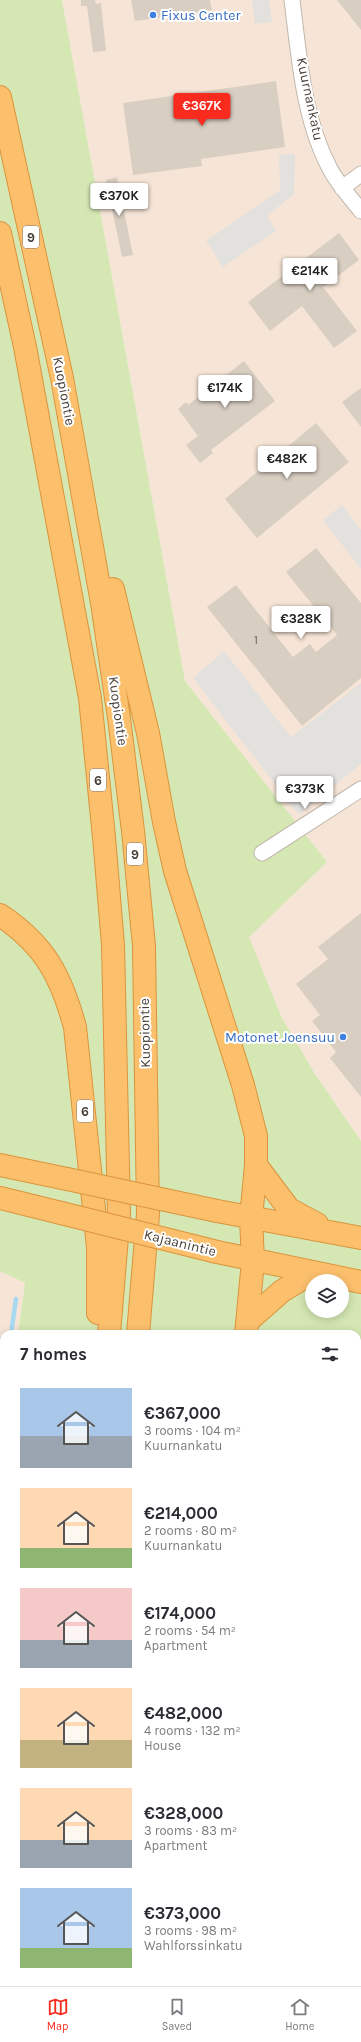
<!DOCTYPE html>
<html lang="en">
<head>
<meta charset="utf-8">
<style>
	:root { --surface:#fff; --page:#f7f7f7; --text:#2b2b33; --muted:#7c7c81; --line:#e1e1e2; --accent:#f82b1e }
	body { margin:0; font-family:Karla,sans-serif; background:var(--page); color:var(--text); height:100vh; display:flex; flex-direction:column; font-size:15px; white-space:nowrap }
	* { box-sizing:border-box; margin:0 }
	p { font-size:13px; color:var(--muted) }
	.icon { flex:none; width:22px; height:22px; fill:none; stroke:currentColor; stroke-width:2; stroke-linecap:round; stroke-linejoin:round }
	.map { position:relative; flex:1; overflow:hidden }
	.sheet { position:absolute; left:0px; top:1330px; width:361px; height:656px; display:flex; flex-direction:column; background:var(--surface); border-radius:12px 12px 0 0; box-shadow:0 2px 10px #0003 }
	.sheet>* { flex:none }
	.fabs { position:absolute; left:305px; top:1274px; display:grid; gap:8px }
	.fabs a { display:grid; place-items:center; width:44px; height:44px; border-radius:50%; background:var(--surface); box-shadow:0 2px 10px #0003; font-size:20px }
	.price { position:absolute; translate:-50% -34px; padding:0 9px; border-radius:4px; background:#fff; color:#222; font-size:13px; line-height:26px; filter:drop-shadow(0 1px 2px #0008) }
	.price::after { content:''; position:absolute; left:50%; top:24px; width:12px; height:9px; margin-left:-6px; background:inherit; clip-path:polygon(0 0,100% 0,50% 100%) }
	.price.selected { background:var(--accent); color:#fff }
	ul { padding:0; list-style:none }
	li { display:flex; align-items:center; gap:12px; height:100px; padding:0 20px }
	li span { display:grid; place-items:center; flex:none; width:112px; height:80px; border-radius:0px; color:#555 }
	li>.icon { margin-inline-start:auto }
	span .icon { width:48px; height:48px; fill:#fffc; stroke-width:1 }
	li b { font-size:17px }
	h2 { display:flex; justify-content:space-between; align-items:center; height:48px; padding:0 20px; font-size:17px }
	.tabs { display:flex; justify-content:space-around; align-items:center; height:56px; border-top:1px solid var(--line); background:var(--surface); font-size:11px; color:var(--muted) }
	.tabs a { display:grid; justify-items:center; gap:2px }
	.tabs .selected { color:var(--accent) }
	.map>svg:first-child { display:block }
</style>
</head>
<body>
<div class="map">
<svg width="361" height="1986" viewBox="0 0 361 1986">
	<rect width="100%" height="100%" fill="#f5f0ea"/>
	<path fill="#f6e5d6" d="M62,0h299v1141l-46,-67 -33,-56 -34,-81 79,-75 -142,-181z
		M0,1271l25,12 -7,51h-14v114l-4,32z
		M357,1356l4,1v629h-258l1,-4h253z"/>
	<path fill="#d5e8b3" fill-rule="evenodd" d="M0,0h62l123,681 142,181 -78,75 33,81 33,56 46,67v219l-4,-1v-25h-339l7,-51 -25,-12zM312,1281h30v30h-30z
		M4,1448v534h100l-1,4h-103v-506z"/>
	<path fill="#e3e1de" d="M252,0h17l3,22 -17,2z
		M295,154l-1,40 -27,22 9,15 -53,36 -17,-26 74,-51 -1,-35z
		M342,505l19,25v39l-38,-49z
		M224,651l67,86 70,-54v81l-62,51 -106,-137z"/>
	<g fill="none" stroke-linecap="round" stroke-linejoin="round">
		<path stroke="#a7d9f0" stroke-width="4.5" d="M11,1334l5,-35
			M0,1406l4,-27"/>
	</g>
	<path fill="#d9cec2" d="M81,0h14l1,4 5,-1 5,48 -13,1 -6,-46h-6z
		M131,0h79l2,10 -77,11z
		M337,0h24v30z
		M276,81l9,66 -84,12 1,7 -69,9 -10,-72z
		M117,177l16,78 -11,2 -16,-77z
		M339,233l20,27 -36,27 34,44 -23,17 -32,-42 -32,25 -22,-29z
		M244,361l31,40 -64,49 2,3 -13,10 -14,-18 12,-9 -20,-27 8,-7 2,3z
		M361,388v39l-19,-25z
		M316,423l33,39 -92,76 -32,-39z
		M316,548l45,55v75l-59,48 -95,-119 29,-22 57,72 17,-13 6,8 21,-17 -51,-63z
		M361,913v184l-31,-39 6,-6 -24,-31 8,-6 -24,-31 32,-25 -10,-12z
		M357,1405l4,1 -3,23h-1z
		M357,1568l4,1v93l-3,13z
		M357,1717l4,1v268h-184l-1,-4h181z"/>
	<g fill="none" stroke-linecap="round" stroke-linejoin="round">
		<defs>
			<path id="minor" d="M292,0c7,55 11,117 37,167 8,16 21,30 32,44
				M342,188l19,-14
				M262,853l99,-64"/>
			<path id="highway" d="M0,97l62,281 40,225 17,115 14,113 11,115 4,268 -10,120
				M0,233l25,114 65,351 14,139 9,108 6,268 -10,121
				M113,589l35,144 16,89 11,49 68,214 13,51v29l-5,53 2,43 -7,73
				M0,915c45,30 61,61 75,112l23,220v66
				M0,1165l67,14
				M256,1165l33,44 28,15
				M0,1198l61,15
				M217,1211l144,27
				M217,1252l144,30
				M248,1321l34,-30 30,-18
				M0,1945l4,-14
				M19,1986l3,-4"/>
		</defs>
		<use href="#minor" stroke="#c0b7ac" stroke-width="17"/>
		<use href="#highway" stroke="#dc933c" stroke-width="24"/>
		<use href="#minor" stroke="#fff" stroke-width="15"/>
		<use href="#highway" stroke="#fcc06d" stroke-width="22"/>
		<defs>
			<path id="highway-bridge" d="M67,1179l150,32
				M61,1213l156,39"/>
		</defs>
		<use href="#highway-bridge" stroke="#dc933c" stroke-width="24" stroke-linecap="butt"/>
		<use href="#highway-bridge" stroke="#fcc06d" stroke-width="22"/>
	</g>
	<g fill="#3f7fe0" stroke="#fff" stroke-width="1.5">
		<circle cx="153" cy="15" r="4"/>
		<circle cx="343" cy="1037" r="4"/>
	</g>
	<g text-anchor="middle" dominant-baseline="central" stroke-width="4" stroke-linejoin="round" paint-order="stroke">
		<g font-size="12" fill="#6d645a">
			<text x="256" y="640">1</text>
		</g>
		<g fill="#fff" stroke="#807974" stroke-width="1">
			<rect x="23" y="226" width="16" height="22" rx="3"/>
			<rect x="90" y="769" width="16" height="22" rx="3"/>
			<rect x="127" y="843" width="16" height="22" rx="3"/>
			<rect x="77" y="1100" width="16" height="22" rx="3"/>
		</g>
		<g font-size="13" font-weight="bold" fill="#494038">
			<text x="31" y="237">9</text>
			<text x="98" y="780">6</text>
			<text x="135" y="854">9</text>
			<text x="85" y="1111">6</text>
		</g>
		<g font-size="14" fill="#366cbe" stroke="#fff" text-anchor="start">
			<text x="161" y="15">Fixus Center</text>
			<text x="335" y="1037" text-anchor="end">Motonet Joensuu</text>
		</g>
		<g font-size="14" fill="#494038" stroke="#fff">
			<text transform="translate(310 99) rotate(78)">Kuurnankatu</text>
			<text transform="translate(64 391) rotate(79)">Kuopiontie</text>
			<text transform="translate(118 711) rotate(82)">Kuopiontie</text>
			<text transform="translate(145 1033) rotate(-91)">Kuopiontie</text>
			<text transform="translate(180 1243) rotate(14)">Kajaanintie</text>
		</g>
	</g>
</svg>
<div class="fabs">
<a><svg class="icon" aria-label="layers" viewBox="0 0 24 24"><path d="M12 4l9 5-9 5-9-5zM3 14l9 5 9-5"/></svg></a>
</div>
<b class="price selected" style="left:202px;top:127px">€367K</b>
<b class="price" style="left:119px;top:217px">€370K</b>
<b class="price" style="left:310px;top:292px">€214K</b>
<b class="price" style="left:225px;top:409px">€174K</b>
<b class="price" style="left:287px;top:480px">€482K</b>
<b class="price" style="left:301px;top:640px">€328K</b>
<b class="price" style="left:305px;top:810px">€373K</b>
<section class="sheet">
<h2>7 homes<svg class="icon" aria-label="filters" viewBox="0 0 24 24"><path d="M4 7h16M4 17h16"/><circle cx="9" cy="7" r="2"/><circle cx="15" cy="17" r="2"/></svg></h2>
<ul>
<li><span style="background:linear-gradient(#a9c7e8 60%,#9aa5b1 0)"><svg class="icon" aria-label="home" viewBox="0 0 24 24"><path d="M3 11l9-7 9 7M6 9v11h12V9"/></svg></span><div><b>€367,000</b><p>3 rooms · 104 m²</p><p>Kuurnankatu</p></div></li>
<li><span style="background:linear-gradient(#ffd9b3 75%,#8fb573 0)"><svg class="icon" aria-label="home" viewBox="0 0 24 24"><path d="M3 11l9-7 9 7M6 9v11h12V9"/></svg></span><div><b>€214,000</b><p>2 rooms · 80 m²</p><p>Kuurnankatu</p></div></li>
<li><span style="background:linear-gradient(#f6c9c9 65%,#9aa5b1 0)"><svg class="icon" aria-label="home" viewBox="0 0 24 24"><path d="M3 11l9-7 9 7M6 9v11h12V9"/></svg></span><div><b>€174,000</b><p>2 rooms · 54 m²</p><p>Apartment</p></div></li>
<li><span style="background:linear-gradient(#ffd9b3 65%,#c2b280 0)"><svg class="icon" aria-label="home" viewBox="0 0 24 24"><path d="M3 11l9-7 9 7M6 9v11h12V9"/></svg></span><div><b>€482,000</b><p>4 rooms · 132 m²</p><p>House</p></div></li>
<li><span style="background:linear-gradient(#ffd9b3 65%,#9aa5b1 0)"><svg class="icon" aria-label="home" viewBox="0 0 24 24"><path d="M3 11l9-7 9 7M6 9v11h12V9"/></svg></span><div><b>€328,000</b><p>3 rooms · 83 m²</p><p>Apartment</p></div></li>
<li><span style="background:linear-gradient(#a9c7e8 75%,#8fb573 0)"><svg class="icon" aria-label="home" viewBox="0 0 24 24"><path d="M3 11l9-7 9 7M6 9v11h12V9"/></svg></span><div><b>€373,000</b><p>3 rooms · 98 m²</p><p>Wahlforssinkatu</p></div></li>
</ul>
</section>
</div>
<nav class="tabs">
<a class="selected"><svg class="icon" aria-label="map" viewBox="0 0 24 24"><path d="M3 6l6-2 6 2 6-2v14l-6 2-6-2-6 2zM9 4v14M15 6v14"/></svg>Map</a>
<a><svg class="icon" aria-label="saved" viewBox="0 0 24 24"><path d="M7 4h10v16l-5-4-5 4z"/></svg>Saved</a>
<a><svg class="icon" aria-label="home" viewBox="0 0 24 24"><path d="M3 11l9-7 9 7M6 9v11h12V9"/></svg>Home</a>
</nav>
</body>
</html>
